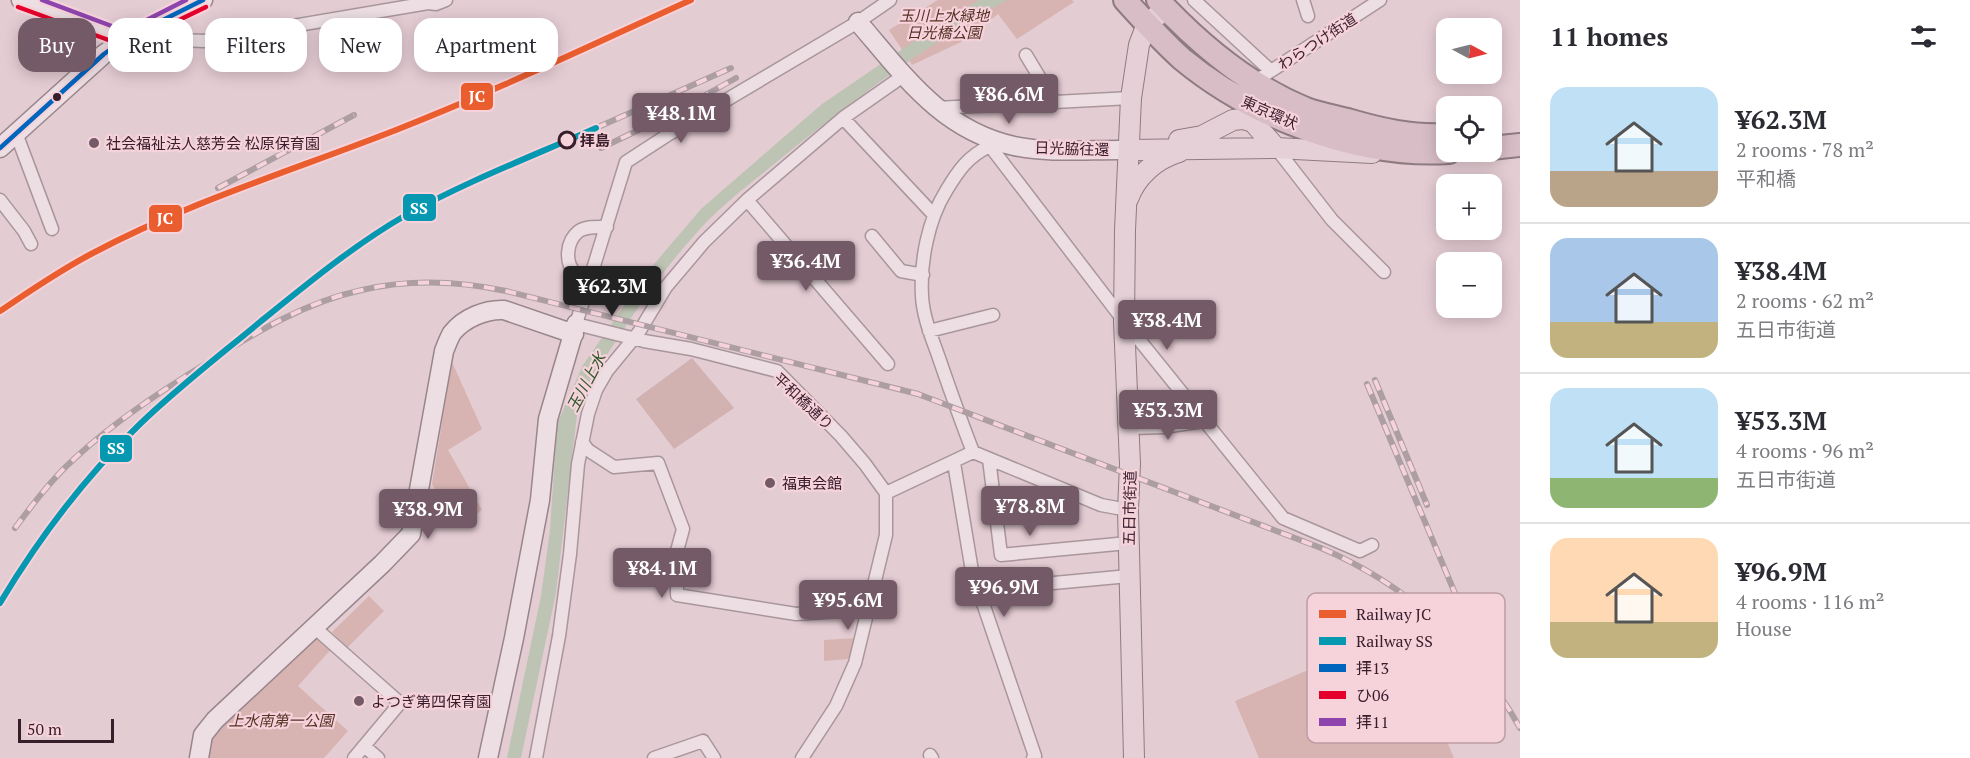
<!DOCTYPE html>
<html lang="en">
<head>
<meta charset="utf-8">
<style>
	:root { --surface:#fff; --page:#f7f7f7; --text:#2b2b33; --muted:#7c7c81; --line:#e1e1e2; --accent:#745a66 }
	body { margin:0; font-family:"PT Serif","Noto Sans JP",serif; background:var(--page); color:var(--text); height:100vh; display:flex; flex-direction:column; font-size:22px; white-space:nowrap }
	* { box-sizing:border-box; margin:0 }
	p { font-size:20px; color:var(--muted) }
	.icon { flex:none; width:33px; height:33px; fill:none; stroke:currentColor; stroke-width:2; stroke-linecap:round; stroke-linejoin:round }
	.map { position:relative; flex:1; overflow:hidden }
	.sheet { display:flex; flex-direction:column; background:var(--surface); width:450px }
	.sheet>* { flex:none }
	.top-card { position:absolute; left:18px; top:18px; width:570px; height:54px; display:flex; gap:12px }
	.needle { width:39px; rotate:97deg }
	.fabs { position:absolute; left:1436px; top:18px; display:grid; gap:12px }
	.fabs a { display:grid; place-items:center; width:66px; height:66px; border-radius:12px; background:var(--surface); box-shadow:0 3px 15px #0003; font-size:30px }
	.scale { position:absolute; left:18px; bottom:15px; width:96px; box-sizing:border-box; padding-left:6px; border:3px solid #381d2b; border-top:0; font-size:16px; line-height:21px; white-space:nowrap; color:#381d2b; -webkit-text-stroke:4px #f6d2db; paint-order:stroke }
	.price { position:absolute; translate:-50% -51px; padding:0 14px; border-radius:6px; background:var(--accent); color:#fff; font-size:20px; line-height:39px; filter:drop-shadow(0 2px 3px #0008) }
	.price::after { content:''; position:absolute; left:50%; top:36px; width:18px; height:14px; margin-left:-9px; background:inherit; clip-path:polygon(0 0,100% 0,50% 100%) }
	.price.on { background:#222; color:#fff }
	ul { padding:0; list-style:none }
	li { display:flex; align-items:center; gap:18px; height:150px; padding:0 30px }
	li+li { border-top:2px solid var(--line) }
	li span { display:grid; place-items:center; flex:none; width:168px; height:120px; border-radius:18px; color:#555 }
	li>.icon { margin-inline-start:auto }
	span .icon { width:72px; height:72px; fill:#fffc; stroke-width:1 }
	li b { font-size:26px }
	h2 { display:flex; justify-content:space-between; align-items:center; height:72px; padding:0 30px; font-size:26px }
	.pill { padding:0 21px; border-radius:18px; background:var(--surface); box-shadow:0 3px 15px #0003; font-size:21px; line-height:54px }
	.pill.on { background:var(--accent); color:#fff }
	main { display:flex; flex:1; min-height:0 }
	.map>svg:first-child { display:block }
</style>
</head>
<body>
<main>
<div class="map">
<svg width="1520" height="758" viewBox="0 0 1520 758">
	<rect width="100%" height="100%" fill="#e4ccd3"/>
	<path fill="#d7b3b1" d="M938,0h134l2,2 -57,37 -19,-25 -37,28 -49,23 -23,-35z
		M452,362l30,67 -34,21 34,60 -23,17 -27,-43z
		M369,596l15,15 -37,37 -15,-16z
		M1400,631l54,127h-195l-24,-57z
		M317,635l16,12 -35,39 50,45 -24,27h-119l3,-18 10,-12z
		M857,638l-9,21 -24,2v-21z"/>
	<path fill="#d1b2b1" d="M692,358l42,50 -60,41 -38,-50z"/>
	<path fill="#bdc4b3" d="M979,0h28c-80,44 -152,99 -223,156 -31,26 -65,50 -91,81 -28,31 -51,64 -73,98 -15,23 -37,53 -43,80l-21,178 -35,165h-14l34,-162 9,-66 7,-106 26,-59 66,-95 52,-61 121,-105 110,-75z"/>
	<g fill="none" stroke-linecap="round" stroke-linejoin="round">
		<defs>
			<path id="street" d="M426,0l2,3 8,1 10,-4
				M1194,0l77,71
				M1303,0l5,16
				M132,38l72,3 224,-38
				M1026,55l18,30 2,17
				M1254,82l126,-82
				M936,108l195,-10
				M843,118l91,97
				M16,133l36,96
				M985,135l5,11 134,175 159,197 77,33 12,-6
				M990,146c-22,10 -32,25 -44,45 -18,29 -26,71 -24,105 1,21 10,42 17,62 11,32 22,63 34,94l128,53 27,5
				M1276,148l56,72 52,52
				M0,200l24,31 7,13
				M747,200l141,164
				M872,236l29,35 22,4
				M589,281c-5,-2 -10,-4 -13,-7 -12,-11 -10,-33 3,-43 8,-5 19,-4 28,-4
				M929,331l64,-16
				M1129,428l35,-1 39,-6
				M582,442l6,8 26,17 44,-4 25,66 -6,22v44l119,19 73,-5
				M989,459l12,96 127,-12
				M954,463l18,108 63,185 -2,2
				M886,493l-21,-29 -24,-28 -64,-65 -86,-22 -47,-8 -68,-17 50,-162 43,-28 189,-112 32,-22
				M886,493l87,-41
				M978,590l151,-14
				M314,627l86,76 -46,55
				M364,746l14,12
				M930,755l2,3
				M536,758l23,-122 11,-82 8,-90 10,-50 8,-24 11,-19 32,-39 27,-45 38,-45 43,-42 96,-82 60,-42
				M654,758l49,-17 11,17
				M802,758l34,-52 19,-43 31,-128v-42"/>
			<path id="secondary" d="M21,0l104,39
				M858,22c45,52 83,108 156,124 37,8 78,3 115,4
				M0,148l104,-94 21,-15 78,-39
				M199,758l4,-23 12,-15 167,-156 29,-30 33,-183c2,-5 5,-13 8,-18 12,-15 34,-24 52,-23l70,24
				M488,758l26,-120 26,-138 8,-81 28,-95"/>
			<path id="primary" d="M1179,140l23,-4 31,-16 10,-1 10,3 23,26
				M1129,150l147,-2 96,5
				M1128,199c8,-23 28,-40 51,-47
				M1134,758l-6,-248 2,-46 -6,-143 1,-91 6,-132 8,-53 8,-21 11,-9"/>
			<path id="highway" d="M1125,0c18,20 37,41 57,59 70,58 176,99 267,93
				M1158,0c42,45 91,86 148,109 14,5 30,8 45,12 31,9 62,16 95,14
				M1491,148l29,-3"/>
		</defs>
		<use href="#street" stroke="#a9969d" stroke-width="15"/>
		<use href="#secondary" stroke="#99858d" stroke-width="21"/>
		<use href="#primary" stroke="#8f7c83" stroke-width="22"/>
		<use href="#highway" stroke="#8f7c83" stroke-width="26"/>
		<use href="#street" stroke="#ecdee2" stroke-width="12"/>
		<use href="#secondary" stroke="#ecdee2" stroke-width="18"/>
		<use href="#primary" stroke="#e4d0d6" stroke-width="20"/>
		<use href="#highway" stroke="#d8bdc6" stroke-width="22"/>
		<defs>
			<path id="rail" d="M596,128l135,-60
				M601,148l65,-31 70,-39
				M218,188l136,-73
				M1375,380l52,125
				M1367,384l95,226 31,64
				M15,528c18,-24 36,-48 59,-69 41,-38 89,-69 136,-98 48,-30 96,-59 152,-71 47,-11 97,-9 144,1l412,103 403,154c87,37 153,98 199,180"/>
		</defs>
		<use href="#rail" stroke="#ac9ea3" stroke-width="6"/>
		<use href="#rail" stroke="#f6d2db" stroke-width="4" stroke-dasharray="11" stroke-linecap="butt"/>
		<defs>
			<path id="bus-1" d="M0,148l104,-94 21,-15 78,-39"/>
			<path id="bus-2" d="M18,7l107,39 81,-39"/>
			<path id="bus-3" d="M42,0l83,31 61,-31"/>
		</defs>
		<use href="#bus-1" stroke="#f6d2db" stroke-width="9"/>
		<use href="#bus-2" stroke="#f6d2db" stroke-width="9"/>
		<use href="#bus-3" stroke="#f6d2db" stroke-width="9"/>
		<use href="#bus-1" stroke="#0065bd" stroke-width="4.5"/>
		<use href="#bus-2" stroke="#e4002b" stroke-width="4.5"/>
		<use href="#bus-3" stroke="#8e44ad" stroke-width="4.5"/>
		<defs>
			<path id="rail-1" d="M0,311c30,-20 60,-41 93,-58 96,-51 201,-83 303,-123 100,-39 197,-86 295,-130"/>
			<path id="rail-2" d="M0,603c39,-65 84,-125 139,-178 38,-37 80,-69 121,-103 47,-38 94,-77 146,-107 61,-34 127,-59 190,-87"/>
		</defs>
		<use href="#rail-1" stroke="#f6d2db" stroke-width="10"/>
		<use href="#rail-2" stroke="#f6d2db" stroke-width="10"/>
		<use href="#rail-1" stroke="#ea5d2e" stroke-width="6"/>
		<use href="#rail-2" stroke="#0698b0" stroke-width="6"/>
	</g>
	<circle fill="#381d2b" stroke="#f6d2db" stroke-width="2" cx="57" cy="97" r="5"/>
	<circle fill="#f6d2db" stroke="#381d2b" stroke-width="3" cx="567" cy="140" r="8"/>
	<g fill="#745a66" stroke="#f6d2db" stroke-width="2">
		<circle cx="94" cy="143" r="6"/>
		<circle cx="770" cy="483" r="6"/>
		<circle cx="359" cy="701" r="6"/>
	</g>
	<g text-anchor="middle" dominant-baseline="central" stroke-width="4.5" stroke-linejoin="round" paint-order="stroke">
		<g font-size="15" font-style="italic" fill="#553124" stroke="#f6d2db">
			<text x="944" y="15">玉川上水緑地<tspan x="944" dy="17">日光橋公園</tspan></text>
			<text x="281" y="720">上水南第一公園</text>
		</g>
		<g font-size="15" fill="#381d2b" stroke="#f6d2db">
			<text transform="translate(1317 41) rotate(-33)">わらつけ街道</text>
			<text transform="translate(1270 112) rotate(24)">東京環状</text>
			<text transform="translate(1072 148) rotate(2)">日光脇往還</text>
			<text transform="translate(804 401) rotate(43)">平和橋通り</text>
			<text transform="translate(1129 508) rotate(-89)">五日市街道</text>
		</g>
		<g font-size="15" font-weight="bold" fill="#381d2b" stroke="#f6d2db" text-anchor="start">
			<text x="580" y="140">拝島</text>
		</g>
		<g font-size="15" fill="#381d2b" stroke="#f6d2db" text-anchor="start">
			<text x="106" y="143">社会福祉法人慈芳会 松原保育園</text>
			<text x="782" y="483">福東会館</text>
			<text x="371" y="701">よつぎ第四保育園</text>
		</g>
		<g font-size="16" font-style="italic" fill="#2e582c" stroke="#f6d2db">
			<text transform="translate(586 382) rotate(-62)">玉川上水</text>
		</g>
	</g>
	<rect x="1307" y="593" width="198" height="150" rx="9" fill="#f6d2db" stroke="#bd9ca6" stroke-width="1.5"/>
	<rect x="1319" y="610" width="27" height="8" fill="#ea5d2e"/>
	<rect x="1319" y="637" width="27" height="8" fill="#0698b0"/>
	<rect x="1319" y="664" width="27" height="8" fill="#0065bd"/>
	<rect x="1319" y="691" width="27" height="8" fill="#e4002b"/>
	<rect x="1319" y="718" width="27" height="8" fill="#8e44ad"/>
	<g font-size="16" fill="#381d2b">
		<text x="1356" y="620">Railway JC</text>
		<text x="1356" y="647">Railway SS</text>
		<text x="1356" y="674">拝13</text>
		<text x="1356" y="701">ひ06</text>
		<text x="1356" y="728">拝11</text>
	</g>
	<g stroke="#f6d2db" stroke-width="2">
		<rect x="460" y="82" width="34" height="29" rx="6" fill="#ea5d2e"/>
		<rect x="402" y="193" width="35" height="29" rx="6" fill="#0698b0"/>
		<rect x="148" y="204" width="35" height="29" rx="6" fill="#ea5d2e"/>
		<rect x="99" y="434" width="34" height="29" rx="6" fill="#0698b0"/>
	</g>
	<g font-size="16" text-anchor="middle" font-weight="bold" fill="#fff">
		<text x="477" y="102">JC</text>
		<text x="419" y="214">SS</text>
		<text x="165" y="224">JC</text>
		<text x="116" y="454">SS</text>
	</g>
</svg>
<div class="fabs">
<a><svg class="needle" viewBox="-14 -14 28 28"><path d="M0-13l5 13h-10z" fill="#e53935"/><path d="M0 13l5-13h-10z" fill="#7c7c81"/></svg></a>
<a><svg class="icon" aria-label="locate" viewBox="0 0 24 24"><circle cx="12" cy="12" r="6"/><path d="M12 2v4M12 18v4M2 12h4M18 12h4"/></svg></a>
<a>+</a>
<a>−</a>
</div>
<div class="scale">50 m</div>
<b class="price" style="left:1009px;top:125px">¥86.6M</b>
<b class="price" style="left:681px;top:144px">¥48.1M</b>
<b class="price" style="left:806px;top:292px">¥36.4M</b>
<b class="price on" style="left:612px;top:317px">¥62.3M</b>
<b class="price" style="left:1167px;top:351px">¥38.4M</b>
<b class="price" style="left:1168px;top:441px">¥53.3M</b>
<b class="price" style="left:1030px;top:537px">¥78.8M</b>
<b class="price" style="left:428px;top:540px">¥38.9M</b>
<b class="price" style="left:662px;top:599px">¥84.1M</b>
<b class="price" style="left:1004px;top:618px">¥96.9M</b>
<b class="price" style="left:848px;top:631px">¥95.6M</b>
<div class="top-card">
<a class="pill on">Buy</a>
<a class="pill">Rent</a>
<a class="pill">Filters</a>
<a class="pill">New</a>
<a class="pill">Apartment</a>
</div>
</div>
<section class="sheet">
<h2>11 homes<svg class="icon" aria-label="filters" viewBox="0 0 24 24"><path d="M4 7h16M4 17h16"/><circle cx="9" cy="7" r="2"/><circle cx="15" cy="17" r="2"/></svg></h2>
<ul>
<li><span style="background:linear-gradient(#bfe0f5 70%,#b9a48a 0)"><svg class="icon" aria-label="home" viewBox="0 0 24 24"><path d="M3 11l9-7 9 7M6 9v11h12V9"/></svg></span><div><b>¥62.3M</b><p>2 rooms · 78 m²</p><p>平和橋</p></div></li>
<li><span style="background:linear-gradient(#a9c7e8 70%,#c2b280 0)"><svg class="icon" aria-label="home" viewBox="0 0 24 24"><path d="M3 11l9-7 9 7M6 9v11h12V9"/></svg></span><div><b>¥38.4M</b><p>2 rooms · 62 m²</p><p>五日市街道</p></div></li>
<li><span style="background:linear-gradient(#bfe0f5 75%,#8fb573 0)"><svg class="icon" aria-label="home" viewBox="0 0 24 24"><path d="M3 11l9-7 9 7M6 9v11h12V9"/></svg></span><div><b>¥53.3M</b><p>4 rooms · 96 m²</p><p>五日市街道</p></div></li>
<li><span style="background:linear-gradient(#ffd9b3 70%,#c2b280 0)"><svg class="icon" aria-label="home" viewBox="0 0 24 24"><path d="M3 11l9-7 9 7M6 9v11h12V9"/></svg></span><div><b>¥96.9M</b><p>4 rooms · 116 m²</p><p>House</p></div></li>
</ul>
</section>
</main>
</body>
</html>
